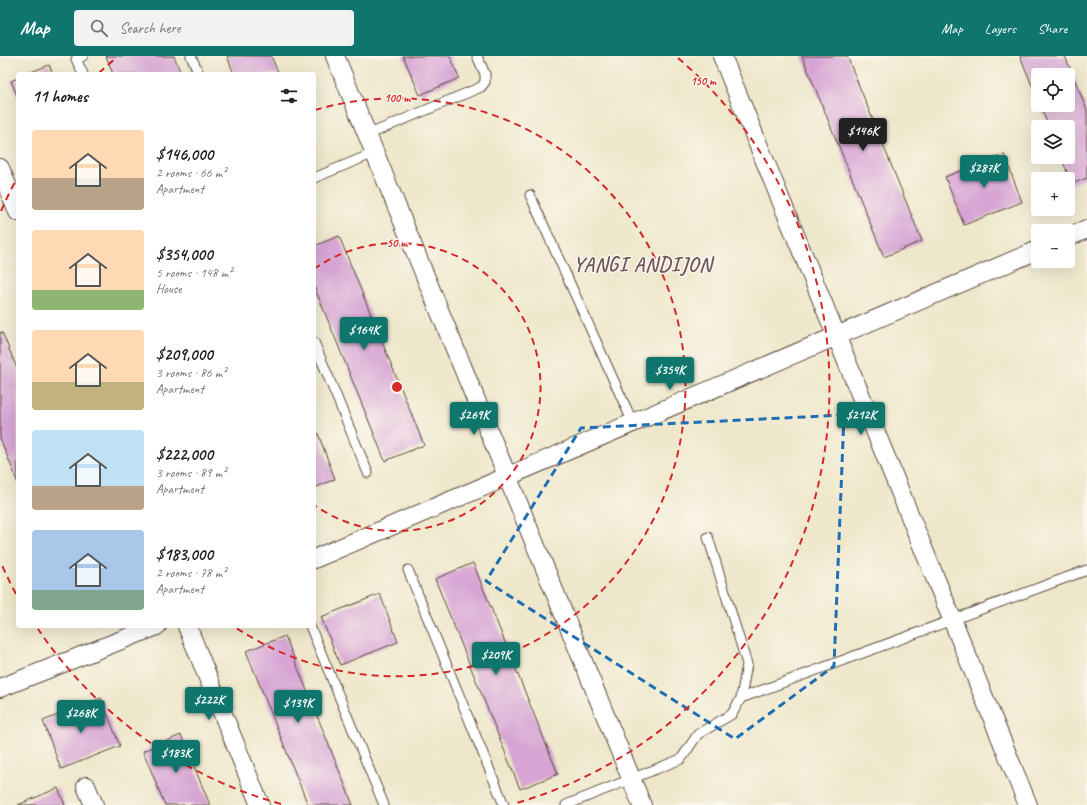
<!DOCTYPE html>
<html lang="en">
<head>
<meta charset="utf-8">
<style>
	:root { --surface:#fff; --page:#f2f2f2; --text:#202124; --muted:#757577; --accent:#0f766e }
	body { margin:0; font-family:Caveat,sans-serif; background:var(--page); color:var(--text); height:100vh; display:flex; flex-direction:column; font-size:15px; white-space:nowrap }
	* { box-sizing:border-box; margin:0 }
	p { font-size:13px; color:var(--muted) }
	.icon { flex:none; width:22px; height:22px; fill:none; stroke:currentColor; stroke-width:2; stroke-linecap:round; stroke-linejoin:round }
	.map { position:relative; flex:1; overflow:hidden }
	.side { position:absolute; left:16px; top:16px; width:300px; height:556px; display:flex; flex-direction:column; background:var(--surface); border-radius:4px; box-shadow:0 4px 16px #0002 }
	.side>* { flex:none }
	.tools { position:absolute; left:1031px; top:12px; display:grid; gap:8px }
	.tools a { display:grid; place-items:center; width:44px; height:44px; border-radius:4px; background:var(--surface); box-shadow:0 4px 16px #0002; font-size:20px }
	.price { position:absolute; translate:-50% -34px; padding:0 9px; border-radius:4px; background:var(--accent); color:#fff; font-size:13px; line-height:26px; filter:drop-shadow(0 1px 2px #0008) }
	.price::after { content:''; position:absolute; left:50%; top:24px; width:12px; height:9px; margin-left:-6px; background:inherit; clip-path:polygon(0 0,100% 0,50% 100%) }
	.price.current { background:#222; color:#fff }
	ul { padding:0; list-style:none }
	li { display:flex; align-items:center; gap:12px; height:100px; padding:0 16px }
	li span { display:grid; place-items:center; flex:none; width:112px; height:80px; border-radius:4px; color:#555 }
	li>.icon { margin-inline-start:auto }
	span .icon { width:48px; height:48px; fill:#fffc; stroke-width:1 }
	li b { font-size:17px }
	h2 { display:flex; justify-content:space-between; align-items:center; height:48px; padding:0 16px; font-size:17px }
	header { display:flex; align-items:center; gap:24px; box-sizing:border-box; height:56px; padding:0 20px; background:var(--accent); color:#fff }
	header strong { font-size:19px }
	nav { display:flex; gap:22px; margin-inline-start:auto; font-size:14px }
	.search { width:280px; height:36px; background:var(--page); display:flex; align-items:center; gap:10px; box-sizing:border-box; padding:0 14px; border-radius:4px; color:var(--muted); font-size:15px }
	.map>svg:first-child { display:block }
</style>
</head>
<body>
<header>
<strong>Map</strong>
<div class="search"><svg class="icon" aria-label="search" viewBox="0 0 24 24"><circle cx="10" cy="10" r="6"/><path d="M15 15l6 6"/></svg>Search here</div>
<nav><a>Map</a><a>Layers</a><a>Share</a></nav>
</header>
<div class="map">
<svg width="1087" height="749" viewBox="0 0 1087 749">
	<rect width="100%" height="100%" fill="#fbf7ec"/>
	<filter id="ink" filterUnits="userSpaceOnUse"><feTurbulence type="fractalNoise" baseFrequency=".025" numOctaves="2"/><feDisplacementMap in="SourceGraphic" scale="8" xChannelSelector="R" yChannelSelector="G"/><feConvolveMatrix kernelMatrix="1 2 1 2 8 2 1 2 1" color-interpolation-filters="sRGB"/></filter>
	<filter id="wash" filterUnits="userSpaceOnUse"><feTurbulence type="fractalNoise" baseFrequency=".012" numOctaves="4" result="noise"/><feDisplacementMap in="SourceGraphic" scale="16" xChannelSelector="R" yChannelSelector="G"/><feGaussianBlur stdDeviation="0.9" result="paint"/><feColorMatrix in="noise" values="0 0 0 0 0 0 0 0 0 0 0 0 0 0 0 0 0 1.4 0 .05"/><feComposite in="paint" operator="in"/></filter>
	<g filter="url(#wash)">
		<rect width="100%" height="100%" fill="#eee7cb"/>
		<g id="blocks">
			<path fill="#d7a4d4" d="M106,0h68l7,18h-68z
				M227,0h44l8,18h-45z
				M403,0h47l9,22 -39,17z
				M802,0h45l75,185 -38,16z
				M1020,0h45l22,54v68l-15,6 -11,-27h7v-30h-19l-9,-22h28v-30h-30v25z
				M49,9l4,9h-27z
				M18,22v20l-7,-17z
				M1004,98l18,48 -58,23 -19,-48z
				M339,180l85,209 -39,16 -71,-175v-40z
				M2,276l16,39v112l-18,-45v-105z
				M317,375l18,48 -21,9v-56z
				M473,507l85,211 -38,15 -85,-210z
				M380,538l18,48 -58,23 -19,-48z
				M285,580l68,169h-45l-62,-154z
				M101,642l19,48 -59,23 -18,-48z
				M181,679l29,70h-45l-22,-54z
				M58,732l7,17h-47z"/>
		</g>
	</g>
	<g filter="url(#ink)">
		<use href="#blocks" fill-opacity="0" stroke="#564638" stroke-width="1"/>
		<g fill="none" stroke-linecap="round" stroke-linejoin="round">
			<defs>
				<path id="service" d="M191,0l8,18
					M83,18l-7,-15 7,-3
					M367,79l114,-48 4,-5v-8l-8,-18
					M314,122l60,-25
					M530,139l103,228
					M314,286l54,131
					M408,514l96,235
					M310,570l74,179
					M741,642l346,-128
					M566,749l115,-46 17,-25 34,-20 9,-16 6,-34 -39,-127"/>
				<path id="minor" d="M335,0l307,749
					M722,0l306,749
					M0,112l18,44
					M1068,181l19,-8
					M314,503l724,-309
					M187,570l73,179
					M0,632l157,-62
					M86,730l8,19"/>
			</defs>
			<use href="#service" stroke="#564638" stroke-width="11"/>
			<use href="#minor" stroke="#564638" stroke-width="20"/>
			<use href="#service" stroke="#fff" stroke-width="9"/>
			<use href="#minor" stroke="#fff" stroke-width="18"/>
		</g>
	</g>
	<path fill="none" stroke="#1f6fb2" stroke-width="3" stroke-dasharray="8 5" stroke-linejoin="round" d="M844,359l-10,251 -99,73 -249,-158 95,-153z"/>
	<g fill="none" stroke="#d62828" stroke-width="2" stroke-dasharray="7 5">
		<path d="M314 213A144 144 0 1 1 314 449"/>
		<path d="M315 54A289 289 0 1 1 235 571"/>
		<path d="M281 748A433 433 0 0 1 38 573M16 538A433 433 0 0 1 1 507M1 155A433 433 0 0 1 16 124M99 17A433 433 0 0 1 116 2M678 2A433 433 0 0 1 513 748"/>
	</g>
	<g text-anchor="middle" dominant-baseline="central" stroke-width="3" stroke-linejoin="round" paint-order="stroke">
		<g font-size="20" font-weight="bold" letter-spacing="1" fill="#72555e" stroke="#fbf7ec">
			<text x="643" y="208">YANGI ANDIJON</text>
		</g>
	</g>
	<circle cx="397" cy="331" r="6" fill="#d62828" stroke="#fbf7ec" stroke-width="2"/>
	<g font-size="12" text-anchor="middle" font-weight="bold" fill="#d62828" stroke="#fbf7ec" stroke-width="3" stroke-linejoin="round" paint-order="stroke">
		<text x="703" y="29">150 m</text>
		<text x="397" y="46">100 m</text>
		<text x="397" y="191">50 m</text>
	</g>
</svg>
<div class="tools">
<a><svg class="icon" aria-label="locate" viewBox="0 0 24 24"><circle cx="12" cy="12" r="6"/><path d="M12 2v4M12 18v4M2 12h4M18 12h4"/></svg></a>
<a><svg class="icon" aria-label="layers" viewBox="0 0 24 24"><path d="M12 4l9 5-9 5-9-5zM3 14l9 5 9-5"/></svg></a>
<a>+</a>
<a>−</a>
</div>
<b class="price current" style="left:863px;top:96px">$146K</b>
<b class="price" style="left:984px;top:133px">$287K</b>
<b class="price" style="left:364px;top:295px">$164K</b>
<b class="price" style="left:670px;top:335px">$354K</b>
<b class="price" style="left:474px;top:380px">$269K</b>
<b class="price" style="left:861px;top:380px">$212K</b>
<b class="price" style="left:496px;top:620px">$209K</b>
<b class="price" style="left:209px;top:665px">$222K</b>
<b class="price" style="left:298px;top:668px">$139K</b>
<b class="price" style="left:81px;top:678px">$268K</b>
<b class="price" style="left:176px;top:718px">$183K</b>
<section class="side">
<h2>11 homes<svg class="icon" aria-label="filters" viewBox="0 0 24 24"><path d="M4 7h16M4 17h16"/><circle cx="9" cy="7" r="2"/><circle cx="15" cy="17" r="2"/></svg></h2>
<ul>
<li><span style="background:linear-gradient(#ffd9b3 60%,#b9a48a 0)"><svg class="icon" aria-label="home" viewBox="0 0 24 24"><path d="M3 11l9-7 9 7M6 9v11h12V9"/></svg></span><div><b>$146,000</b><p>2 rooms · 66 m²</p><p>Apartment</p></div></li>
<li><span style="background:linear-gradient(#ffd9b3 75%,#8fb573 0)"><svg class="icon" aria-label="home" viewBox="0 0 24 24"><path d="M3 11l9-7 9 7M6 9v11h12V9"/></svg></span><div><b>$354,000</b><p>5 rooms · 148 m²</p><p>House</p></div></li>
<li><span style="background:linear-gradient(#ffd9b3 65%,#c2b280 0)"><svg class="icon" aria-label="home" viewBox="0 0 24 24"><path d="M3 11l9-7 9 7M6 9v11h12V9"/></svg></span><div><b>$209,000</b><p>3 rooms · 86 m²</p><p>Apartment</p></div></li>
<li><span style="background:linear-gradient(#bfe0f5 70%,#b9a48a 0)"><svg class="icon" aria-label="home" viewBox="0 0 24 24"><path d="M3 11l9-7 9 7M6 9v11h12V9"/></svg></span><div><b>$222,000</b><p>3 rooms · 89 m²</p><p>Apartment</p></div></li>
<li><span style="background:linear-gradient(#a9c7e8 75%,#7fa58c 0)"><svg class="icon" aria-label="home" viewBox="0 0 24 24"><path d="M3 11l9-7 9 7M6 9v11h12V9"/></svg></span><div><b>$183,000</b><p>2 rooms · 78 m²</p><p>Apartment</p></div></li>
</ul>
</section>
</div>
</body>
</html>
